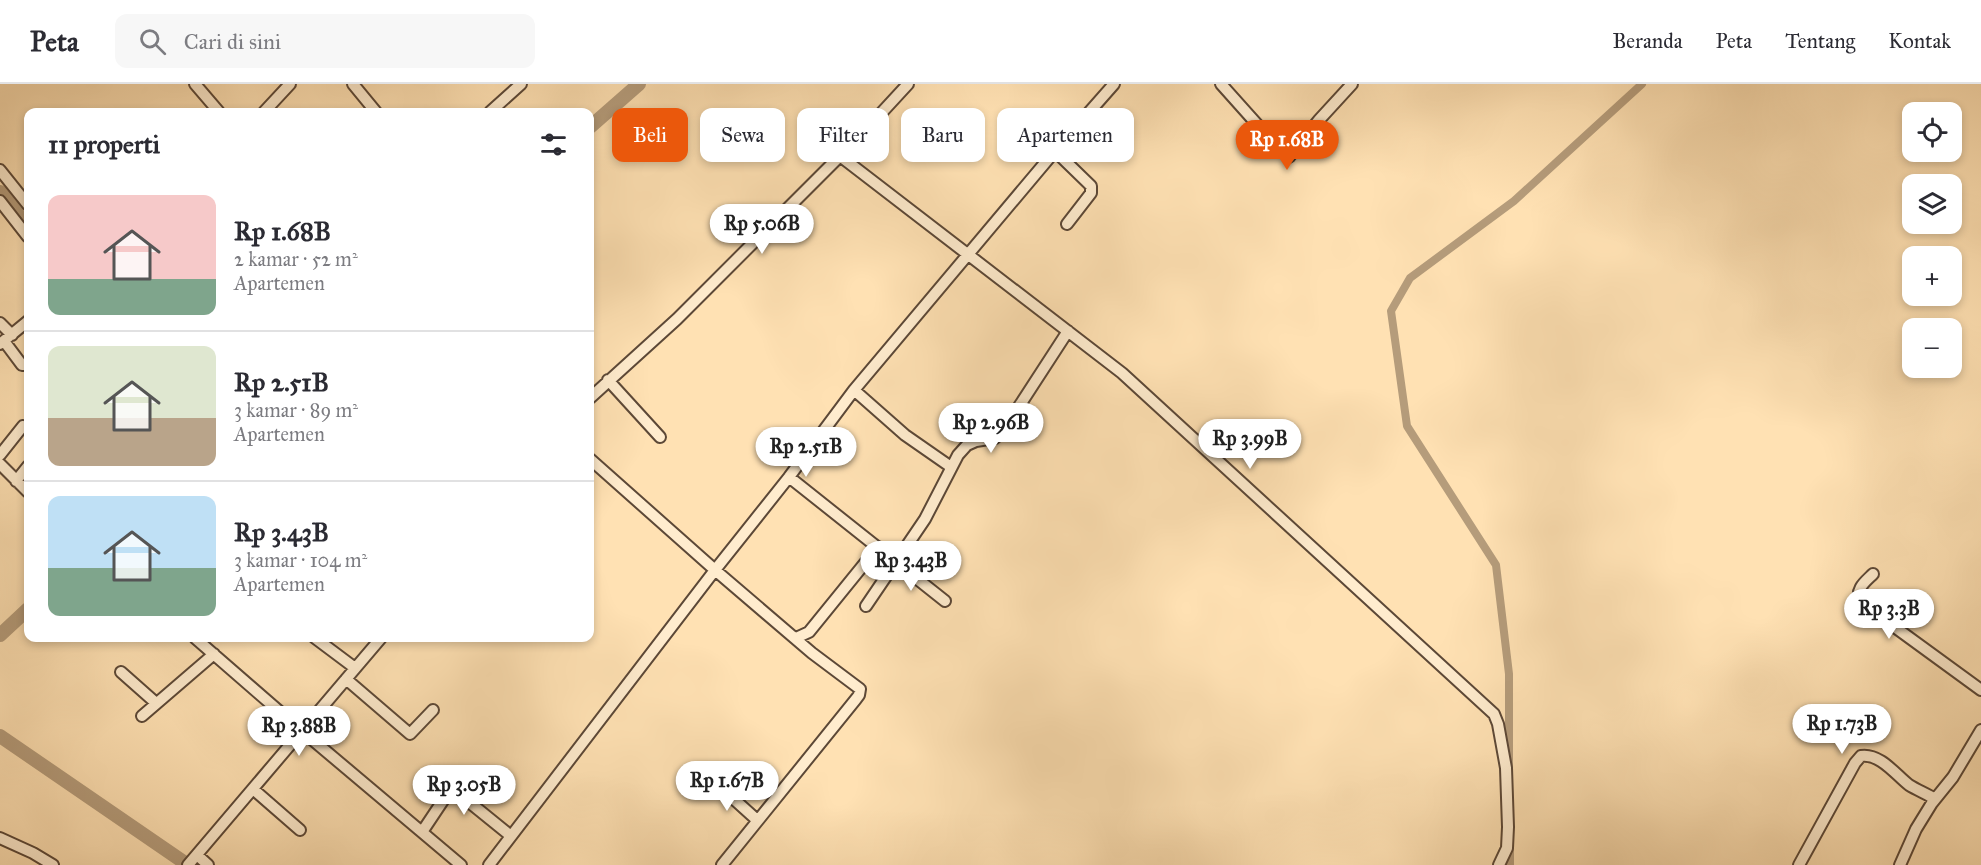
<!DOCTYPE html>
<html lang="id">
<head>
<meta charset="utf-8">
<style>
	:root { --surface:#fff; --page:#f7f7f7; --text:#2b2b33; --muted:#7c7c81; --line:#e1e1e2; --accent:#ea580c }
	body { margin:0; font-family:"IM FELL Great Primer",serif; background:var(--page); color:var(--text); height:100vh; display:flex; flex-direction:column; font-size:22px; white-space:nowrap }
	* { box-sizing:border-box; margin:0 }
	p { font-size:20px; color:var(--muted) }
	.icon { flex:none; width:33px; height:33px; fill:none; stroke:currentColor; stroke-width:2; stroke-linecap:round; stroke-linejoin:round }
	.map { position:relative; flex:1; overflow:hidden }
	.side { position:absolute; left:24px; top:24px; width:570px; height:534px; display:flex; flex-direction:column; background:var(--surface); border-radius:12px; box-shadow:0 3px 9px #0003 }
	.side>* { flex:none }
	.hud { position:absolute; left:612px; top:24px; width:570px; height:54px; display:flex; gap:12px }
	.controls { position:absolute; left:1902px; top:18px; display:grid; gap:12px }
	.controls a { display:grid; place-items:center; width:60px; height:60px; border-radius:12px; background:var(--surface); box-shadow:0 3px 9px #0003; font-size:30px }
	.price { position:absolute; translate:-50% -51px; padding:0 14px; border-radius:21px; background:#fff; color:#222; font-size:20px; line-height:39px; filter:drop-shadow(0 2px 3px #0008) }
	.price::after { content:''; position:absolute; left:50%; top:36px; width:18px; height:14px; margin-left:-9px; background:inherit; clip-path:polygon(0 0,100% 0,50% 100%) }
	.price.on { background:var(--accent); color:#fff }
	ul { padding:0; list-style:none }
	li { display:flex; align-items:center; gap:18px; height:150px; padding:0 24px }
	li+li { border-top:2px solid var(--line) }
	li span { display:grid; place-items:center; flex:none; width:168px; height:120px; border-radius:12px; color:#555 }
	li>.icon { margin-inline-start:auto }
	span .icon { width:72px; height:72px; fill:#fffc; stroke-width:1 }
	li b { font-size:26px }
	h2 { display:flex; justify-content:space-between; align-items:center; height:72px; padding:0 24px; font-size:26px }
	.tag { padding:0 21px; border-radius:12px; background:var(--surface); box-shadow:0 3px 9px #0003; font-size:21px; line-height:54px }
	.tag.on { background:var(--accent); color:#fff }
	header { display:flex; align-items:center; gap:36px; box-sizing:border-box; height:84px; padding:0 30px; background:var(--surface); border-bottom:2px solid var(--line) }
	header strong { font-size:28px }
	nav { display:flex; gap:33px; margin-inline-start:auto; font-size:21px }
	.search { width:420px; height:54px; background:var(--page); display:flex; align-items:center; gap:15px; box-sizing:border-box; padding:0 21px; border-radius:12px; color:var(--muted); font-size:22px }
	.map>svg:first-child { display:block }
</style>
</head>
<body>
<header>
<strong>Peta</strong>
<div class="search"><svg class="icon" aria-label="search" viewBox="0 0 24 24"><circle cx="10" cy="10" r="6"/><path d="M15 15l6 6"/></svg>Cari di sini</div>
<nav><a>Beranda</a><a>Peta</a><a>Tentang</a><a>Kontak</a></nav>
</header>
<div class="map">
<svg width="1981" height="781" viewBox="0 0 1981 781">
	<rect width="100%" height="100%" fill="#ffe1b3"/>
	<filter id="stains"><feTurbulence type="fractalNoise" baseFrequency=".00333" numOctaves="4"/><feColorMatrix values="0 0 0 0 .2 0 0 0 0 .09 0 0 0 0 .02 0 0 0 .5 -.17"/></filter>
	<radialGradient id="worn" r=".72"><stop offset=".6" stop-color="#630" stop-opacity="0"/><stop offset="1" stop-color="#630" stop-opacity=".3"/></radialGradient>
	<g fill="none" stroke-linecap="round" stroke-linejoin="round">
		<path stroke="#b59c7b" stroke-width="8" d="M1509,682v-92l-13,-109 -89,-139 -16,-115 19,-33 104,-77 128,-117
			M1510,760v21"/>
		<path stroke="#b59c7b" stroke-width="14" d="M590,43l49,-43
			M0,108l28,35
			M0,551l28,-26
			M0,652l188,129"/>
		<defs>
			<path id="minor" d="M195,0l24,28
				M353,0l23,28
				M1221,0l50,56 18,17 30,-37 33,-36
				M264,28l26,-28
				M490,28l31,-28
				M1055,67l36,35v7l-24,31
				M840,72l282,217 372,341 4,10 8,44 2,59 -1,21 -8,17
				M0,86l28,35
				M0,117l28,36
				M0,239l12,12
				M4,257l18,24h6
				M0,260l28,-23
				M608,296l52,57
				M854,306l51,45 46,32
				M590,314l87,-79 184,-184 47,-51
				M0,371l23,-29
				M590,375l125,111 97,83 48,36 -1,6 -3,4 -134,166
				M0,380l28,28
				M789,393l156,124
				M16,397l12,-15
				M1873,490c-8,8 -17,14 -14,27l122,89
				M866,522l59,-87 33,-64 9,-10 9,-4 19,-3 12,-13 61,-94
				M195,554l107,93 159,134
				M315,554l40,30
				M796,554l13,-6 69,-85
				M121,588l35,31
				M346,595l64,55 23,-24
				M142,632l72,-62
				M716,699l41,37
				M253,705l47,41
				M422,748l28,-42 3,-1 58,47
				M0,754l33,15 20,12
				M197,771l11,10
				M188,781l193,-227
				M489,781l226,-295 74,-93 65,-87 201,-239 59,-67
				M1799,781l56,-102 6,-7c19,-3 35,19 48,29 8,5 18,9 26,14
				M1900,781l16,-36 16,-26 21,-26 28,-47"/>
		</defs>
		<use href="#minor" stroke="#5c4837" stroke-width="14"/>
		<use href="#minor" stroke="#ffecce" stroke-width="10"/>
	</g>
	<rect width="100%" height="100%" filter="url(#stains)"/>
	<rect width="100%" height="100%" fill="url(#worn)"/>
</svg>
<div class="controls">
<a><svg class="icon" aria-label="locate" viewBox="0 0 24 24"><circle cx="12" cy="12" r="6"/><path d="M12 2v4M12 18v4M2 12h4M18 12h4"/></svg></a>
<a><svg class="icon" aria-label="layers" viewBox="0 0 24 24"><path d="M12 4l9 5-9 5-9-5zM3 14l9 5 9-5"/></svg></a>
<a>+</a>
<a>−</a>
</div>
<b class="price on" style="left:1287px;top:87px">Rp 1.68B</b>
<b class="price" style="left:762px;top:171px">Rp 5.06B</b>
<b class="price" style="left:991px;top:370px">Rp 2.96B</b>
<b class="price" style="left:1250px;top:386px">Rp 3.99B</b>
<b class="price" style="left:806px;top:394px">Rp 2.51B</b>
<b class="price" style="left:911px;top:508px">Rp 3.43B</b>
<b class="price" style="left:1889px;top:556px">Rp 3.3B</b>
<b class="price" style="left:1842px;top:671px">Rp 1.73B</b>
<b class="price" style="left:299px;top:673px">Rp 3.88B</b>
<b class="price" style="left:727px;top:728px">Rp 1.67B</b>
<b class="price" style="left:464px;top:732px">Rp 3.05B</b>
<div class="hud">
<a class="tag on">Beli</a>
<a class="tag">Sewa</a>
<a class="tag">Filter</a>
<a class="tag">Baru</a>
<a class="tag">Apartemen</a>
</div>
<section class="side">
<h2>11 properti<svg class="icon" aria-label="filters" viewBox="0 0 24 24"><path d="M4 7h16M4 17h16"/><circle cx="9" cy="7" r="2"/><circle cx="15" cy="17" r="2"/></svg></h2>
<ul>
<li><span style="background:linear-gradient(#f6c9c9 70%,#7fa58c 0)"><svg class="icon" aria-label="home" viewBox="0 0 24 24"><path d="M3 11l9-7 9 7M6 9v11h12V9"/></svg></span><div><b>Rp 1.68B</b><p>2 kamar · 52 m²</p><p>Apartemen</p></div></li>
<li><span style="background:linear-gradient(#dfe7d0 60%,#b9a48a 0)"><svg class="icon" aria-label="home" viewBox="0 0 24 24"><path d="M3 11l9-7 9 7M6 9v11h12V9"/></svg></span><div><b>Rp 2.51B</b><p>3 kamar · 89 m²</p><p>Apartemen</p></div></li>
<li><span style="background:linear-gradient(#bfe0f5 60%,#7fa58c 0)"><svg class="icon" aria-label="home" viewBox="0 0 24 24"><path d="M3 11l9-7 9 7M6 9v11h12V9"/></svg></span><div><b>Rp 3.43B</b><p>3 kamar · 104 m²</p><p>Apartemen</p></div></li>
</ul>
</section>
</div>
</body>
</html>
